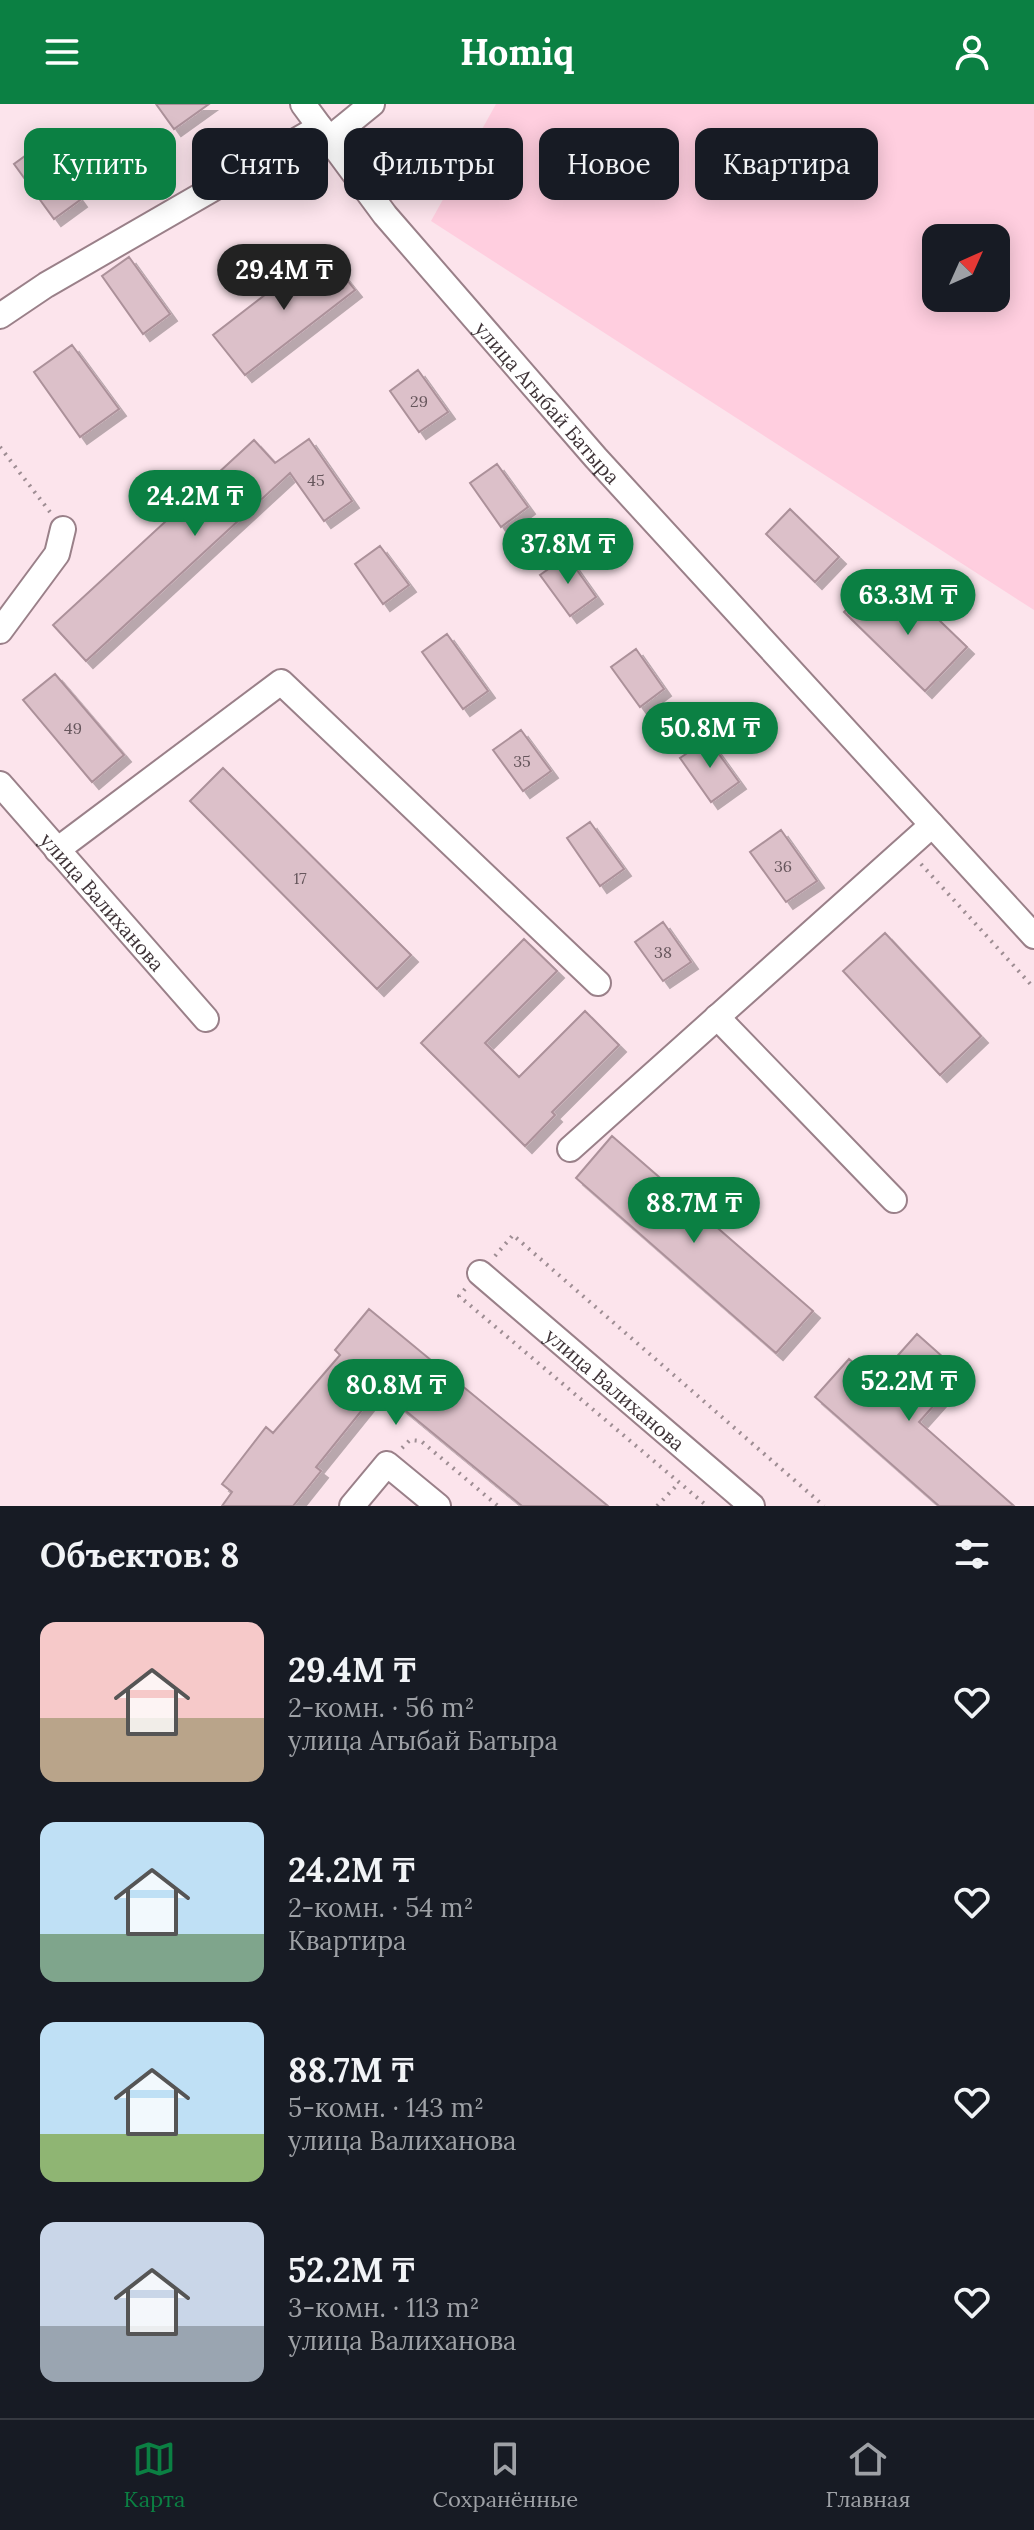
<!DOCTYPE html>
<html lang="ru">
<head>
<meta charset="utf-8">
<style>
	:root { --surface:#171b24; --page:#242831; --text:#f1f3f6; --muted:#9ea1a6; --line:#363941; --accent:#0b8043 }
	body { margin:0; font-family:Lora,serif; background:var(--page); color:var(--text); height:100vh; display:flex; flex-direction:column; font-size:30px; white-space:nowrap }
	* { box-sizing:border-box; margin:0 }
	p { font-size:26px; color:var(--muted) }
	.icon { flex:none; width:44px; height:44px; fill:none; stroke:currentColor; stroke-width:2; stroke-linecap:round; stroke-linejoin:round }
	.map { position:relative; height:1402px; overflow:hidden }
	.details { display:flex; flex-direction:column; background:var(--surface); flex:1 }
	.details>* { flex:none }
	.banner { position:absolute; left:24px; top:24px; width:986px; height:72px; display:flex; gap:16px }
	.needle { width:52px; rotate:45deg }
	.controls { position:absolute; left:922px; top:120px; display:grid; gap:16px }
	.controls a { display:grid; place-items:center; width:88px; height:88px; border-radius:16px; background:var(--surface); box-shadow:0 4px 20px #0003; font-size:40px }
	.price { position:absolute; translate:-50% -68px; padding:0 18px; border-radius:28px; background:var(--accent); color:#fff; font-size:26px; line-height:52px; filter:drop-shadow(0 2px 4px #0008) }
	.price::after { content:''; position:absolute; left:50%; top:48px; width:24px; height:18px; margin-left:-12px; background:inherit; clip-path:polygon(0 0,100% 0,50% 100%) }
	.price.current { background:#222; color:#fff }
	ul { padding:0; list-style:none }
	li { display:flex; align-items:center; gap:24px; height:200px; padding:0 40px }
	li span { display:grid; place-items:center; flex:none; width:224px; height:160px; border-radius:16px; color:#555 }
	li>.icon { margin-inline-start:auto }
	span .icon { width:96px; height:96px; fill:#fffc; stroke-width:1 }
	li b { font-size:34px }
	h2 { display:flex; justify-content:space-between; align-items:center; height:96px; padding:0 40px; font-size:34px }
	.tag { padding:0 28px; border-radius:16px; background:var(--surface); box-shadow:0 4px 20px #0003; font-size:28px; line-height:72px }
	.tag.current { background:var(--accent); color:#fff }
	header { display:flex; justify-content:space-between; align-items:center; height:104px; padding:0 40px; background:var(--accent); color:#fff; font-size:36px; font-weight:700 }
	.dock { display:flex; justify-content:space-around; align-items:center; height:112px; border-top:2px solid var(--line); background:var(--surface); font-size:22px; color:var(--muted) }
	.dock a { display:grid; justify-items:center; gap:4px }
	.dock .current { color:var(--accent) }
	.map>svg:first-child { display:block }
</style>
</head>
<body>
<header><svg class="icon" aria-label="menu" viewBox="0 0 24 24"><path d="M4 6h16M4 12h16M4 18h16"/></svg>Homiq<svg class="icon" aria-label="person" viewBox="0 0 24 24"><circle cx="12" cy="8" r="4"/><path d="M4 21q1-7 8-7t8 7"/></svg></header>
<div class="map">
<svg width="1034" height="1402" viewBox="0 0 1034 1402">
	<defs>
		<filter id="shadow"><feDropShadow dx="7" dy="7" stdDeviation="0" flood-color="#0004"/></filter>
	</defs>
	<rect width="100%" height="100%" fill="#fce4ec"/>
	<path fill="#ffcedf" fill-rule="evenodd" d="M496,0h538v506l-603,-389zM936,134h60v60h-60z"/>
	<path fill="#dcc0c9" stroke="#ac919a" stroke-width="2" filter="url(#shadow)" d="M156,0h53l-35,25z
		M40,41l40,55 -26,19 -40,-55z
		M323,146l32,40 -110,85 -32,-40z
		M129,153l41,57 -27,20 -41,-58z
		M72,241l47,64 -39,28 -46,-65z
		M418,266l30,42 -29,20 -29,-41z
		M309,335l43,62 -28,20 -34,-48 -204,188 -33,-36 201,-185 21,23z
		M497,360l31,43 -27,20 -31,-44z
		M790,405l49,48 -24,25 -49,-48z
		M380,442l29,39 -26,19 -28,-40z
		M567,452l29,41 -26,19 -30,-41z
		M867,484l29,28 19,-19 52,50 -42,44 -81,-79z
		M447,530l41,57 -25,18 -41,-57z
		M636,545l28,40 -24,18 -29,-40z
		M55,570l69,81 -32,27 -69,-82z
		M521,626l30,41 -28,20 -30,-41z
		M708,635l31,43 -28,20 -31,-44z
		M223,664l188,187 -34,34 -187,-188z
		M590,718l34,47 -24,17 -33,-48z
		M781,726l36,51 -31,21 -36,-50z
		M663,818l28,40 -28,19 -28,-39z
		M885,829l96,103 -41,39 -97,-104z
		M524,835l33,32 -72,72 34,34 66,-66 34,34 -67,67 3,3 -30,31 -104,-103z
		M612,1032l201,175 -37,42 -200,-175z
		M369,1205l239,197h-86l-143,-117 -63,78 5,4 -28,35h-71l10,-14 -10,-8 44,-57 7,6 67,-78 -5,-5z
		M917,1230l45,40 -43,48 95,84h-75l-124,-109 34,-38 26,22z"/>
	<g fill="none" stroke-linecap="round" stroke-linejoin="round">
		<defs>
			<g id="minor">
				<path id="s1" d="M303,0l82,111 211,243 438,478"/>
				<path d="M329,35l43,-35"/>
				<path d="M0,212l46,-31 274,-158"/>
				<path d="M0,527l57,-77 6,-25"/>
				<path id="s2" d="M0,680l206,235"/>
				<path d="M57,746l224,-168 317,301"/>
				<path d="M717,913l177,183"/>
				<path d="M570,1045l362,-324"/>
				<path id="s3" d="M480,1169l272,233"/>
				<path d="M352,1402l35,-42 51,42"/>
			</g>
		</defs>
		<use href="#minor" stroke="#9a8089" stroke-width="28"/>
		<path stroke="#9e8d93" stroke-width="4" stroke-dasharray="2 6" stroke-linecap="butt" d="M0,343l50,65
			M921,760l113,124
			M495,1152l18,-21 311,271
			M465,1185l-6,7 248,210
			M402,1344l8,-8 11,1 77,65
			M657,1402l22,-23"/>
		<use href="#minor" stroke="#fff" stroke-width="24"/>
	</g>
	<g text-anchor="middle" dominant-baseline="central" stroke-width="6" stroke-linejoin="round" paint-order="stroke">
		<g font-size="16" fill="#66565c">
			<text x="419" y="297">29</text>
			<text x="316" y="376">45</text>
			<text x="73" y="624">49</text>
			<text x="522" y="657">35</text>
			<text x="783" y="762">36</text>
			<text x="300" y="774">17</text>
			<text x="663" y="848">38</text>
		</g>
		<g font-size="20" fill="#3e3337" stroke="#fce4ec">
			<text stroke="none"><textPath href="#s1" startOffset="386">улица Агыбай Батыра</textPath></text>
			<text stroke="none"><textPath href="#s2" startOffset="156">улица Валиханова</textPath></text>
			<text stroke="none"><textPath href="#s3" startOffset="178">улица Валиханова</textPath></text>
		</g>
	</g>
</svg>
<div class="controls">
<a><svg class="needle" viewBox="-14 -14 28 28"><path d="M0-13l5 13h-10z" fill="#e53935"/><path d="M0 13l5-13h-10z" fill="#9ea1a6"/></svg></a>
</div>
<b class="price current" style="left:284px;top:208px">29.4M ₸</b>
<b class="price" style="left:195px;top:434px">24.2M ₸</b>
<b class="price" style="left:568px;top:482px">37.8M ₸</b>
<b class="price" style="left:908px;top:533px">63.3M ₸</b>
<b class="price" style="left:710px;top:666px">50.8M ₸</b>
<b class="price" style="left:694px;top:1141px">88.7M ₸</b>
<b class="price" style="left:909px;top:1319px">52.2M ₸</b>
<b class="price" style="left:396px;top:1323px">80.8M ₸</b>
<div class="banner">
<a class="tag current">Купить</a>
<a class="tag">Снять</a>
<a class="tag">Фильтры</a>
<a class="tag">Новое</a>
<a class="tag">Квартира</a>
</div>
</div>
<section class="details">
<h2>Объектов: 8<svg class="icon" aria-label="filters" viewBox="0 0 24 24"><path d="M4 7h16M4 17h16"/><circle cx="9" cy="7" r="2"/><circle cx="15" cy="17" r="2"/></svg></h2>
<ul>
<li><span style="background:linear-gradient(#f6c9c9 60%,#b9a48a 0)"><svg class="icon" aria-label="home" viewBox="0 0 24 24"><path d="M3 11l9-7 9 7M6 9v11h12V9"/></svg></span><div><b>29.4M ₸</b><p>2-комн. · 56 m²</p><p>улица Агыбай Батыра</p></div><svg class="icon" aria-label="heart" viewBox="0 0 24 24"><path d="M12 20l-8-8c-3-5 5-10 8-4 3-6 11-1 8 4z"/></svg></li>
<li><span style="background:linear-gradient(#bfe0f5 70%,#7fa58c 0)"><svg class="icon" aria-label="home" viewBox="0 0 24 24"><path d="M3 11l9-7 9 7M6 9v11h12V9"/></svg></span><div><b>24.2M ₸</b><p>2-комн. · 54 m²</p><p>Квартира</p></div><svg class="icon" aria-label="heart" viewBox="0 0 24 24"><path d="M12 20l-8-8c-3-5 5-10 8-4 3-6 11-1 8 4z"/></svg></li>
<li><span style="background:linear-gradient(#bfe0f5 70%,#8fb573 0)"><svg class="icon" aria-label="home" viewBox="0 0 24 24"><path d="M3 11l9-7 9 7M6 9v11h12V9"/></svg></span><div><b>88.7M ₸</b><p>5-комн. · 143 m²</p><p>улица Валиханова</p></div><svg class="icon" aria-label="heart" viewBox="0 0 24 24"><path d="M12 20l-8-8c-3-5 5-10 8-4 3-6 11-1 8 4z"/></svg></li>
<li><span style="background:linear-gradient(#c9d6e8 65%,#9aa5b1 0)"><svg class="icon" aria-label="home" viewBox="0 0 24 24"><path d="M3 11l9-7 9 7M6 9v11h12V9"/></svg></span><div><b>52.2M ₸</b><p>3-комн. · 113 m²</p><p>улица Валиханова</p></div><svg class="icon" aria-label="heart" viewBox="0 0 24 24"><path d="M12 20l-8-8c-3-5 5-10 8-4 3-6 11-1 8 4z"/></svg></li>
</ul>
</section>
<nav class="dock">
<a class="current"><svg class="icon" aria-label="map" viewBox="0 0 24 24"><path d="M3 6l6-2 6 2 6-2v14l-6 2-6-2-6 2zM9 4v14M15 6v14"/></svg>Карта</a>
<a><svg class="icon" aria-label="saved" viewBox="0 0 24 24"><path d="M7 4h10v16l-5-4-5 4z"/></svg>Сохранённые</a>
<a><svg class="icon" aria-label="home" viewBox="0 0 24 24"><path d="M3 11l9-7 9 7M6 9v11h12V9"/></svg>Главная</a>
</nav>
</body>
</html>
